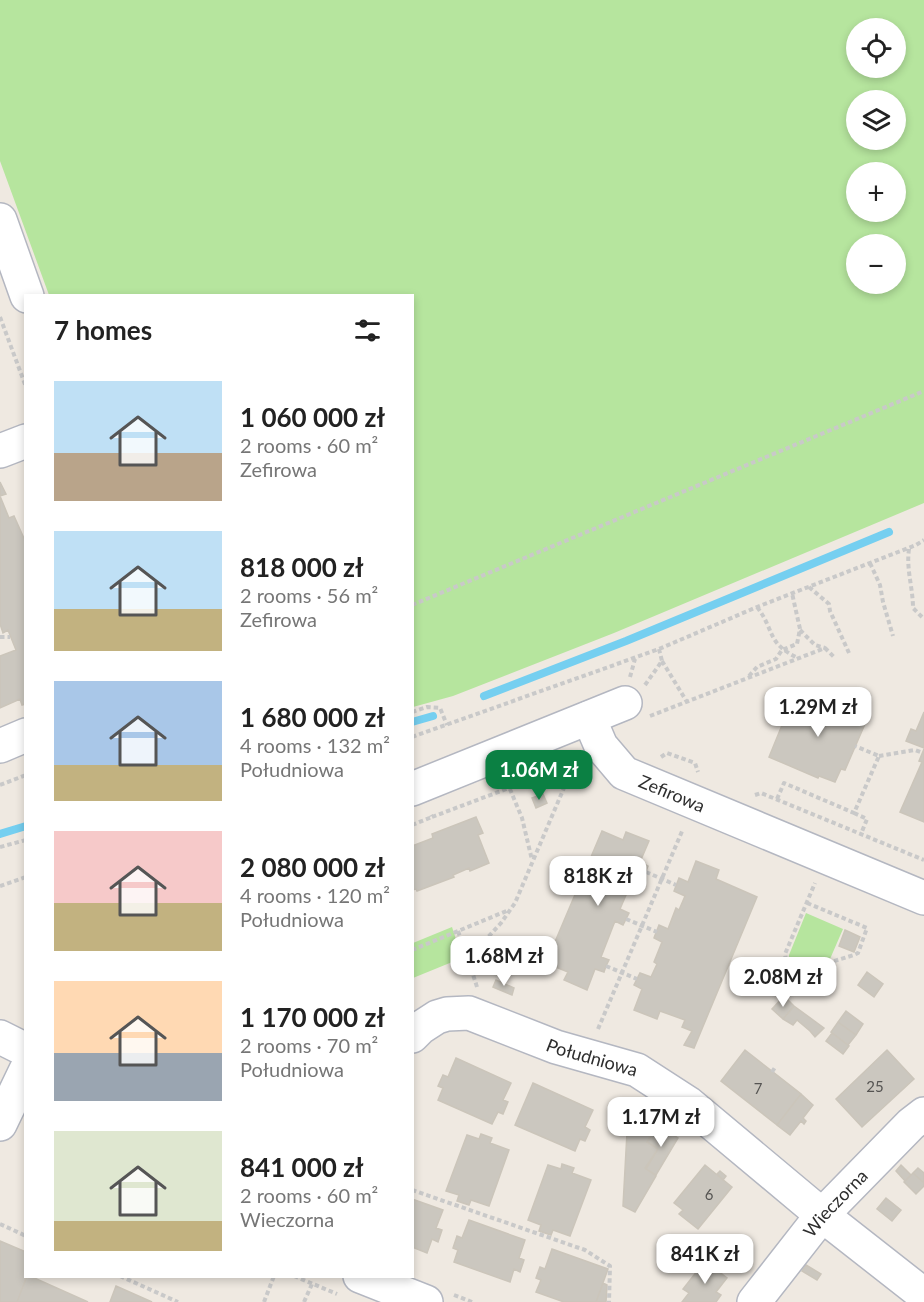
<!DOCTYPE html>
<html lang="en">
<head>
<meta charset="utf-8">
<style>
	:root { --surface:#fff; --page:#f2f2f2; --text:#222; --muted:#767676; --accent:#0b8043 }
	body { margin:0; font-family:Lato,sans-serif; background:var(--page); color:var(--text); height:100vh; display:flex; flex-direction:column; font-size:22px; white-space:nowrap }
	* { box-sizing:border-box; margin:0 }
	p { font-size:20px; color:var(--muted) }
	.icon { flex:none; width:33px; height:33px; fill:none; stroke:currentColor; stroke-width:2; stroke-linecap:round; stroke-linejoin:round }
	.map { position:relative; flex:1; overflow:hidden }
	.side { position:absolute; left:24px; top:294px; width:390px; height:984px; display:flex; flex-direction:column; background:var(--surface); border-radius:0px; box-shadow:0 3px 9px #0003 }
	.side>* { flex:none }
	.fabs { position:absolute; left:846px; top:18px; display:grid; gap:12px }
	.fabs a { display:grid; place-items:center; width:60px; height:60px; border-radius:50%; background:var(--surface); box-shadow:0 3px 9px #0003; font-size:30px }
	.price { position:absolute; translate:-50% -51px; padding:0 14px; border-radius:12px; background:#fff; color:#222; font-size:20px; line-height:39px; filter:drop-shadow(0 2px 3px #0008) }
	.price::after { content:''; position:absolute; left:50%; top:36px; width:18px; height:14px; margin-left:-9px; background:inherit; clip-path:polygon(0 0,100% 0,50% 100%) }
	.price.on { background:var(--accent); color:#fff }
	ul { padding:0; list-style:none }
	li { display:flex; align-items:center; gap:18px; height:150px; padding:0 30px }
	li span { display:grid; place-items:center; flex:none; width:168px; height:120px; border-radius:0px; color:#555 }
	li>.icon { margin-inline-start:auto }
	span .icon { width:72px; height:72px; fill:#fffc; stroke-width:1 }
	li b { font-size:26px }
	h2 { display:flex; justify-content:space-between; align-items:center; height:72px; padding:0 30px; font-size:26px }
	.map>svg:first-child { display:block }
</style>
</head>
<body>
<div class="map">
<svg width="924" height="1302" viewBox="0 0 924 1302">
	<rect width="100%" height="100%" fill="#efe9e1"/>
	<path fill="#b6e59e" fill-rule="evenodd" d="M0,0h924v503l-310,130 -161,63 -40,11 -1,-411 -363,-1 -49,-134zM856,28h40v40h-40zM856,100h40v40h-40zM856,172h40v40h-40zM856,244h40v40h-40z
		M806,913l37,16 -13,30 -28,8 -8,-1 -5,-6v-5z
		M452,927l10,31 -49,20v-35z"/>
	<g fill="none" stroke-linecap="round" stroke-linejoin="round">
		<path stroke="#75cff0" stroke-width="8" d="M484,696l142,-55 263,-109
			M412,722l21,-6
			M0,834l26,-8"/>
	</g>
	<path fill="#cbc7bf" stroke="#cbc5ba" stroke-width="1.5" d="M0,482l6,12 -6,2z
		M0,496l9,22 5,-2 12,27v161l-4,1 -2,-6 -20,9v-52l16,-6 -8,-20 -5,3 -3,-9z
		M798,696l15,6 2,-6 16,7 2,-4 25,11 -5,9 12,5 -20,46 -4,-1 -6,13 -16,-6 -1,2 -49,-21 18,-44 3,1z
		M924,712v36l-18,-7 5,-12 5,2z
		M924,749v73l-24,-10 22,-50 -3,-1z
		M543,794l4,9 -11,5 -4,-10z
		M476,817l7,16 -5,2 11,28 -19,8 -1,-3 -16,7 1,2 -37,14 -1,-2 -4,1v-44l21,-8 -1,-4z
		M602,831l21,9 3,-8 23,9 -9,21 8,4 -5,12 -8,-4 -15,35 9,4 -6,12 -8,-4 -14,36 8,3 -3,6 -2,6 -9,-3 -8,21 -23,-10 4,-8 -22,-9z
		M696,861l23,9 -3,9 41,18 -63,151 -10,-3 8,-14 -10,-4 3,-7 -25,-9 -3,8 -23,-9 8,-21 -8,-4 6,-12 11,4 6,-13 -3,-2 8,-20 -8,-4 5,-13 9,4 8,-21 3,2 6,-14 -11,-5 5,-13 9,4z
		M845,930l15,7 -6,15 -15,-6z
		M867,972l16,12 -9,13 -16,-12z
		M496,980l18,8 -2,7 -19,-8z
		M784,996l10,10 -11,13 -11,-10z
		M794,1006l30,22 -9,9 -5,-6 -13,-11 -4,5 -10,-6z
		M846,1011l17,13 -7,11 -18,-13z
		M838,1022l18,13 -8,10 -17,-13z
		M832,1033l17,13 -6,8 -17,-13z
		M745,1050l56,44 -24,31 -56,-44z
		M887,1050l27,29 -52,48 -26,-28z
		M456,1058l55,25 -8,17 5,2 -5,12 -5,-2 -6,12 -54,-24 5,-12 -5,-2 5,-11 5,2z
		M533,1083l60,27 -8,17 5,3 -5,11 -5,-2 -5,12 -60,-26z
		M801,1094l12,11 -10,13 3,3 -2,3 -3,-3 -11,14 -13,-10z
		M648,1103l17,11 -18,28 11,7 -13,19 11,8 -21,36 -12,-6 5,-92 4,-8 10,6z
		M657,1125l21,13 -22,37 -10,-6 12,-20 -11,-7z
		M481,1134l11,4 -2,5 19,7 -20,56 -18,-6 -2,5 -12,-4 2,-6 -13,-4 21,-56 12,4z
		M562,1164l12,4 -2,5 19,7 -21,56 -17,-6 -2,5 -12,-4 2,-6 -13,-5 20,-55 13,4z
		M705,1165l27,22 -34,42 -19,-15 4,-4 -9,-7z
		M901,1165l10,10 -6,6 -9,-10z
		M918,1168l6,5v10l-11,-10z
		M720,1171l6,5 -3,4 -6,-6z
		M913,1173l11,10v3l-8,8 -12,-12z
		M886,1198l15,12 -9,11 -15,-12z
		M412,1199l31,11 -7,18 6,2 -4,12 -6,-3 -5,14 -15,-6z
		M469,1220l56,20 -6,18 5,2 -4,12 -6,-3 -4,13 -56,-20 4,-12 -5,-2 4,-12 5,2z
		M0,1241l26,11v24h1l-10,26h-17z
		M552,1249l56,20 -12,33h-32l-28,-10 5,-12 -5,-2 4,-11 5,2z
		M705,1261l22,17 -11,14 5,3 -5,7h-34l7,-9 -6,-4z
		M806,1265l15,9 -4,6 -15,-9z
		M27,1276h3l58,26h-71z
		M603,1283l4,2 -1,17h-10z
		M116,1286l36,16h-42z"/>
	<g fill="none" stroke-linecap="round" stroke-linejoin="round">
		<defs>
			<g id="minor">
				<path d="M0,220l27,76"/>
				<path d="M0,451l26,-10"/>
				<path id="s1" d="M589,718l12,28 23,27 300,125"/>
				<path d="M0,746l26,-11"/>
				<path d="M412,789l213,-86"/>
				<path id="s2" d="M412,1036l8,-8 17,-11 10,-3 22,-1 87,34 81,23 51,33 134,112 102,80"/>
				<path d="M0,1037l26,13"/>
				<path d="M0,1124l26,-54"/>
				<path d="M360,1276l66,26"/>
				<path id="s3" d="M754,1302l68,-87 89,-91 13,-10"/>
			</g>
		</defs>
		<use href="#minor" stroke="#b4b7c1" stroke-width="36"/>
		<path stroke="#c9c9c9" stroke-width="4" stroke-dasharray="4.5 3" stroke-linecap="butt" d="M0,317l26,70
			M909,549c-3,20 4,39 4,59l11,11
			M870,563l10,22 3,17 10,34
			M809,587l20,17 1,7 19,42
			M412,605l512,-214
			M757,607c18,23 9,36 41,51
			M800,630l15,15 10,3
			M0,637h10
			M662,661l25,41
			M749,676l8,-9 19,-8 6,-9 15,-6 3,-15 -8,-36
			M630,677l5,-18
			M645,685l17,-24 -3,-12
			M412,712l15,-5 13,1 7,17
			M650,716l175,-68 10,10
			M412,737l247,-88 98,-42 159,-62 8,-5
			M879,756l36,-6 8,3
			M661,757l6,-4 28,10 3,9
			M556,762l29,12
			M507,782l15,36 10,42
			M0,785l26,-10
			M755,795l6,-2 163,67
			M777,799l7,-16 70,30 25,-57 -24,-10
			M854,813l13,6 -6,15
			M432,817l77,-29
			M412,825l20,-8 -1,-2
			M0,847l26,-7
			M646,872l30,13
			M0,886l26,-9
			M807,903l60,25 -9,25 -4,2 -66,20 -3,-21 30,-71
			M626,919l31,13
			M458,931l10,28
			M412,950l97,-40
			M606,966l31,13
			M477,987l-9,-28 33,-36 14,-20 57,-134
			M598,1029l85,-200
			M772,1072l4,-6
			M412,1190l173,60 25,16 -1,36
			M0,1224l26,12
			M120,1276l58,26
			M294,1276l43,18
			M454,1295l18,7
			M264,1302l10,-26
			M304,1302l8,-18"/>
		<use href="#minor" stroke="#fff" stroke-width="33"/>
	</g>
	<g text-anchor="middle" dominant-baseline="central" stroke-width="6" stroke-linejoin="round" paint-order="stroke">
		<g font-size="15" fill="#555452">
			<text x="875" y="1086">25</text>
			<text x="758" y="1088">7</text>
			<text x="709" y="1194">6</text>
		</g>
		<g font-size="18" fill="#2e2e2e" stroke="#fff">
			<text stroke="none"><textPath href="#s1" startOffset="118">Zefirowa</textPath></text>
			<text stroke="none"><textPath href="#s2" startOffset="195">Południowa</textPath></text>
			<text stroke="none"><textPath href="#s3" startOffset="128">Wieczorna</textPath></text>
		</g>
	</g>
</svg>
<div class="fabs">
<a><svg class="icon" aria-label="locate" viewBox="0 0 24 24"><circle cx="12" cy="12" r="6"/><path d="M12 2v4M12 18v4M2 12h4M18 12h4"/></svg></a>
<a><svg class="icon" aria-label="layers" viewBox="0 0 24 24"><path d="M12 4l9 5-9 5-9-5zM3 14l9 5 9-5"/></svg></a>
<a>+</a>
<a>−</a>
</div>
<b class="price" style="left:818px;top:738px">1.29M zł</b>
<b class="price on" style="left:539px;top:801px">1.06M zł</b>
<b class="price" style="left:598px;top:907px">818K zł</b>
<b class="price" style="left:504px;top:987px">1.68M zł</b>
<b class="price" style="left:783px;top:1008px">2.08M zł</b>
<b class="price" style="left:661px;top:1148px">1.17M zł</b>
<b class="price" style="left:705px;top:1285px">841K zł</b>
<section class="side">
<h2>7 homes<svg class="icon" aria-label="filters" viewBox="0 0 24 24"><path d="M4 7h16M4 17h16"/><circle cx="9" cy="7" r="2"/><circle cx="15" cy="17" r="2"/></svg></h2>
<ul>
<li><span style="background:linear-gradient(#bfe0f5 60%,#b9a48a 0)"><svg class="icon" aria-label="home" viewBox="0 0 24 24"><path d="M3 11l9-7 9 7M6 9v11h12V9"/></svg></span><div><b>1 060 000 zł</b><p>2 rooms · 60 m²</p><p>Zefirowa</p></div></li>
<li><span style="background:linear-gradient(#bfe0f5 65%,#c2b280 0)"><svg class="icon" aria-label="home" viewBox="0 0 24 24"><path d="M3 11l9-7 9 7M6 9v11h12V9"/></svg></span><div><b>818 000 zł</b><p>2 rooms · 56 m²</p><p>Zefirowa</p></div></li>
<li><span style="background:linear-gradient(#a9c7e8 70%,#c2b280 0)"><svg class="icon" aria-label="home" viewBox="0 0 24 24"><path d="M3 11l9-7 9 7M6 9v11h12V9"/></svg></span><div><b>1 680 000 zł</b><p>4 rooms · 132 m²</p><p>Południowa</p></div></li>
<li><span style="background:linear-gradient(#f6c9c9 60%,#c2b280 0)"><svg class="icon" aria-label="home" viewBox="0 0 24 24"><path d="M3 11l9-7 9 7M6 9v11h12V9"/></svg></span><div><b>2 080 000 zł</b><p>4 rooms · 120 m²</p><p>Południowa</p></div></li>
<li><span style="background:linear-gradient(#ffd9b3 60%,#9aa5b1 0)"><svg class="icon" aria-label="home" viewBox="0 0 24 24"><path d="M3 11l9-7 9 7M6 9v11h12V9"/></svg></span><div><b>1 170 000 zł</b><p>2 rooms · 70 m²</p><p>Południowa</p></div></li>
<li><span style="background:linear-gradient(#dfe7d0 75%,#c2b280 0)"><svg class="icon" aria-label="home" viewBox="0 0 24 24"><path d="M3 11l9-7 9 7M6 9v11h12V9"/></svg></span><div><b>841 000 zł</b><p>2 rooms · 60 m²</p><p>Wieczorna</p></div></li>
</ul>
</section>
</div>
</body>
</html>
